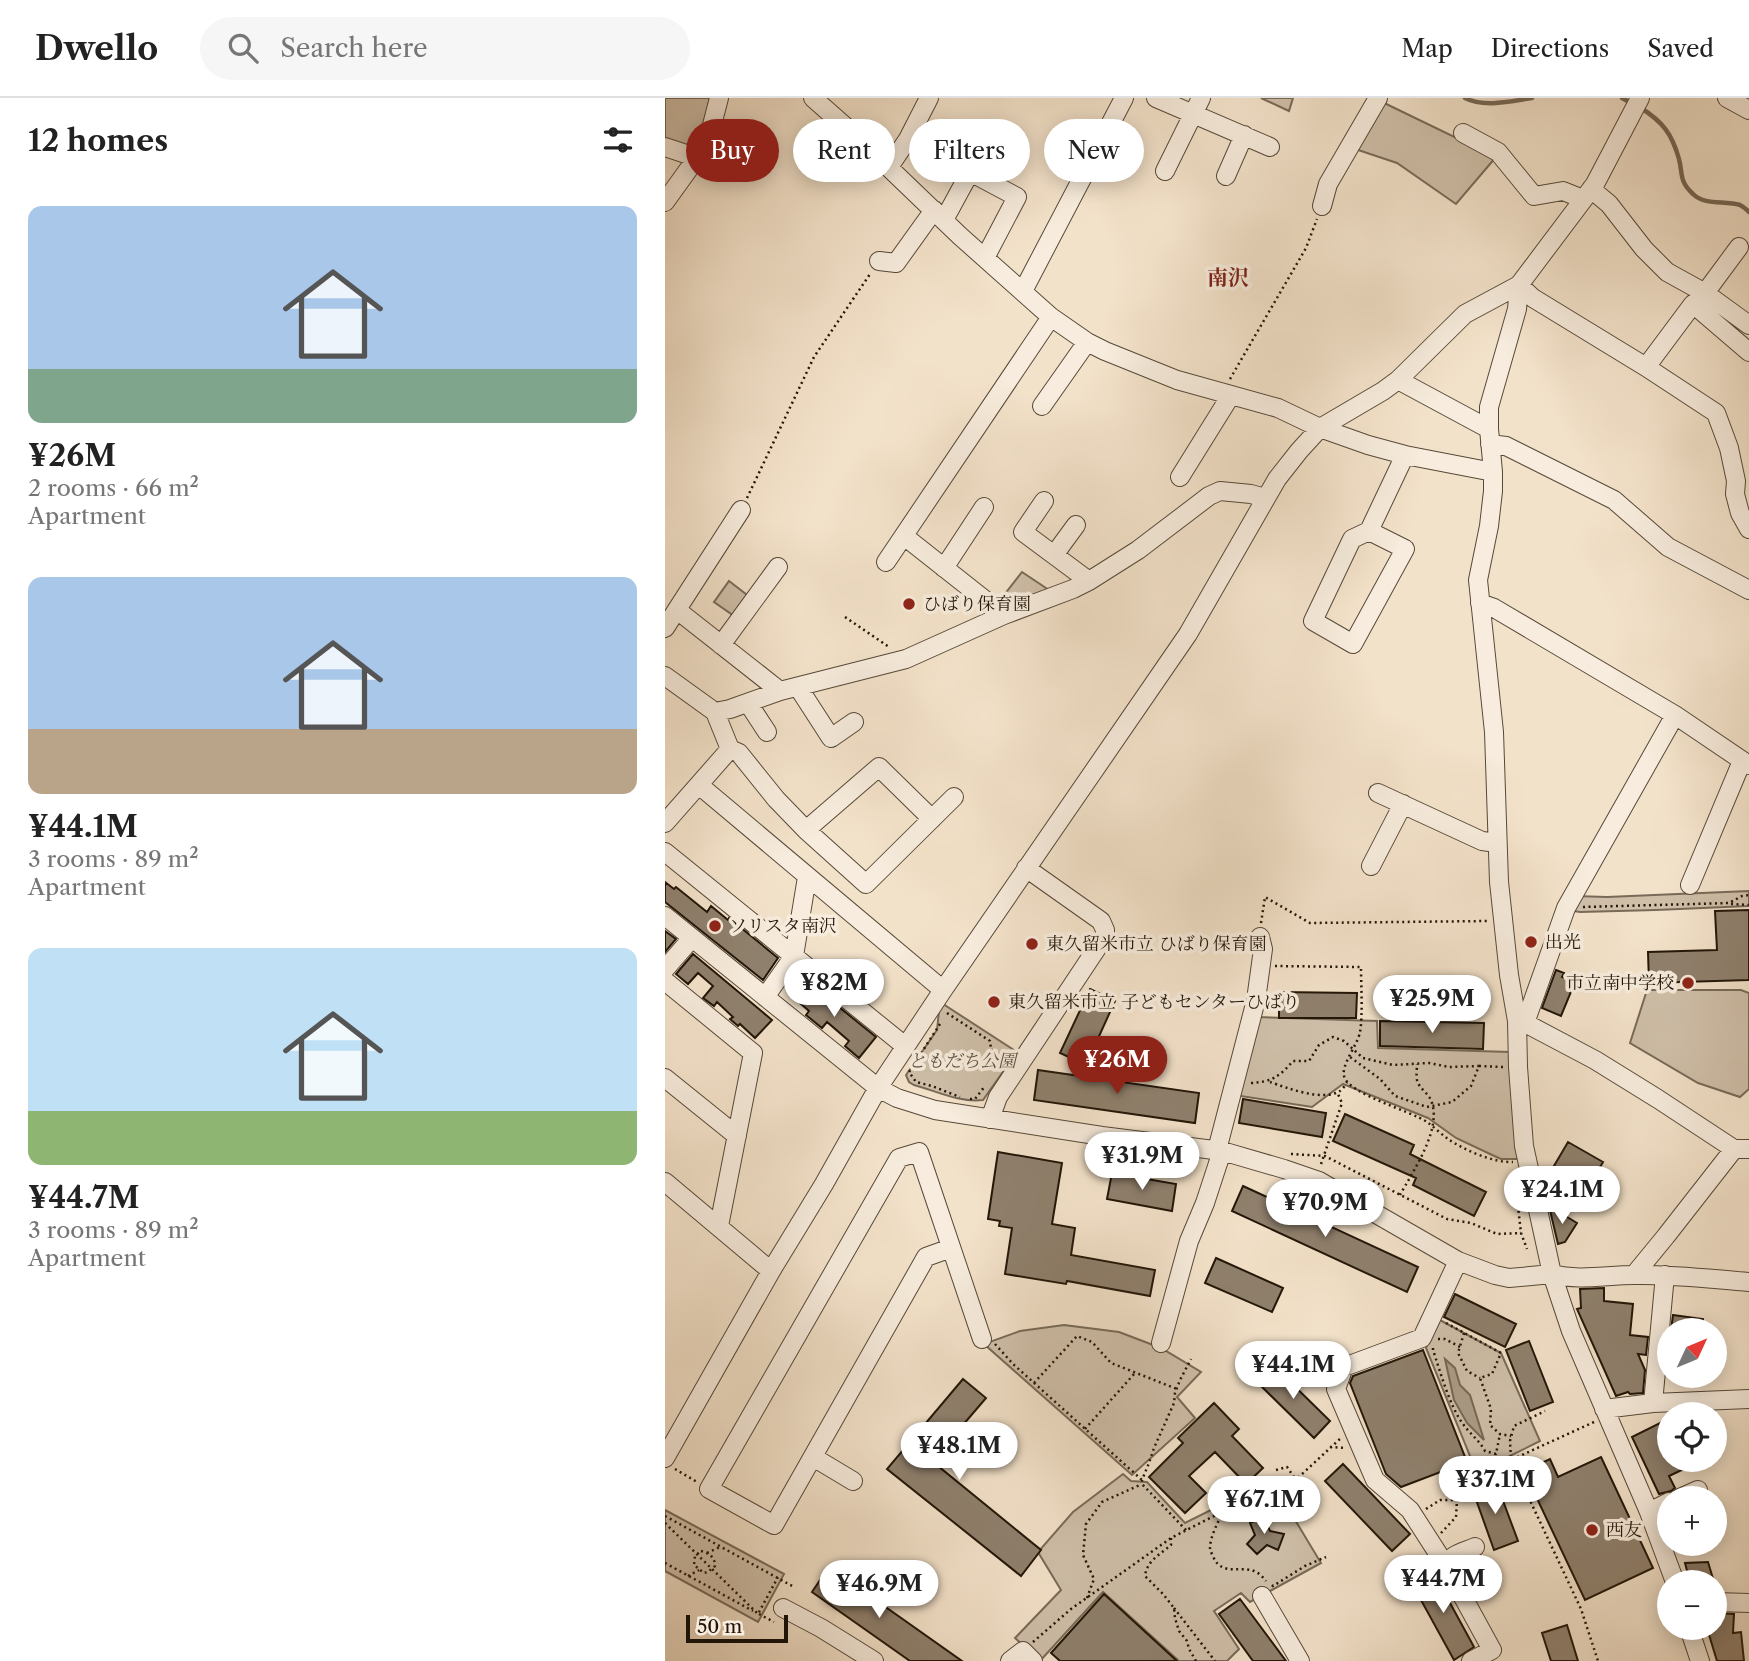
<!DOCTYPE html>
<html lang="en">
<head>
<meta charset="utf-8">
<style>
	:root { --surface:#fff; --page:#f6f6f6; --text:#222; --muted:#767676; --line:#e0e0e0; --accent:#8f2418 }
	body { margin:0; font-family:"Libre Caslon Text","Noto Serif JP",serif; background:var(--page); color:var(--text); height:100vh; display:flex; flex-direction:column; font-size:26px; white-space:nowrap }
	* { box-sizing:border-box; margin:0 }
	p { font-size:23px; color:var(--muted) }
	.icon { flex:none; width:38px; height:38px; fill:none; stroke:currentColor; stroke-width:2; stroke-linecap:round; stroke-linejoin:round }
	.map { position:relative; flex:1; overflow:hidden }
	.details { display:flex; flex-direction:column; background:var(--surface); width:665px }
	.details>* { flex:none }
	.top-card { position:absolute; left:21px; top:21px; width:665px; height:63px; display:flex; gap:14px }
	.needle { width:46px; rotate:46deg }
	.buttons { position:absolute; left:992px; top:1220px; display:grid; gap:14px }
	.buttons a { display:grid; place-items:center; width:70px; height:70px; border-radius:50%; background:var(--surface); box-shadow:0 4px 18px #0003; font-size:35px }
	.scale { position:absolute; left:21px; bottom:18px; width:102px; box-sizing:border-box; padding-left:7px; border:4px solid #221608; border-top:0; font-size:19px; line-height:24px; white-space:nowrap; color:#221608; -webkit-text-stroke:5px #f7ecdd; paint-order:stroke }
	.price { position:absolute; translate:-50% -60px; padding:0 16px; border-radius:24px; background:#fff; color:#222; font-size:23px; line-height:46px; filter:drop-shadow(0 2px 4px #0008) }
	.price::after { content:''; position:absolute; left:50%; top:42px; width:21px; height:16px; margin-left:-10px; background:inherit; clip-path:polygon(0 0,100% 0,50% 100%) }
	.price.current { background:var(--accent); color:#fff }
	ul { padding:0; list-style:none }
	li { display:grid; align-content:center; gap:14px; height:371px; padding:0 28px }
	li span { display:grid; place-items:center; height:217px; border-radius:14px; color:#555 }
	li>.icon { margin-inline-start:auto }
	span .icon { width:126px; height:126px; fill:#fffc; stroke-width:1 }
	li b { font-size:30px }
	h2 { display:flex; justify-content:space-between; align-items:center; height:84px; padding:0 28px; font-size:30px }
	.tag { padding:0 24px; border-radius:32px; background:var(--surface); box-shadow:0 4px 18px #0003; font-size:24px; line-height:63px }
	.tag.current { background:var(--accent); color:#fff }
	header { display:flex; align-items:center; gap:42px; box-sizing:border-box; height:98px; padding:0 35px; background:var(--surface); border-bottom:2px solid var(--line) }
	header strong { font-size:33px }
	nav { display:flex; gap:38px; margin-inline-start:auto; font-size:24px }
	.search { width:490px; height:63px; background:var(--page); display:flex; align-items:center; gap:18px; box-sizing:border-box; padding:0 24px; border-radius:38px; color:var(--muted); font-size:26px }
	main { display:flex; flex:1; min-height:0 }
	.map>svg:first-child { display:block }
</style>
</head>
<body>
<header>
<strong>Dwello</strong>
<div class="search"><svg class="icon" aria-label="search" viewBox="0 0 24 24"><circle cx="10" cy="10" r="6"/><path d="M15 15l6 6"/></svg>Search here</div>
<nav><a>Map</a><a>Directions</a><a>Saved</a></nav>
</header>
<main>
<section class="details">
<h2>12 homes<svg class="icon" aria-label="filters" viewBox="0 0 24 24"><path d="M4 7h16M4 17h16"/><circle cx="9" cy="7" r="2"/><circle cx="15" cy="17" r="2"/></svg></h2>
<ul>
<li><span style="background:linear-gradient(#a9c7e8 75%,#7fa58c 0)"><svg class="icon" aria-label="home" viewBox="0 0 24 24"><path d="M3 11l9-7 9 7M6 9v11h12V9"/></svg></span><div><b>¥26M</b><p>2 rooms · 66 m²</p><p>Apartment</p></div></li>
<li><span style="background:linear-gradient(#a9c7e8 70%,#b9a48a 0)"><svg class="icon" aria-label="home" viewBox="0 0 24 24"><path d="M3 11l9-7 9 7M6 9v11h12V9"/></svg></span><div><b>¥44.1M</b><p>3 rooms · 89 m²</p><p>Apartment</p></div></li>
<li><span style="background:linear-gradient(#bfe0f5 75%,#8fb573 0)"><svg class="icon" aria-label="home" viewBox="0 0 24 24"><path d="M3 11l9-7 9 7M6 9v11h12V9"/></svg></span><div><b>¥44.7M</b><p>3 rooms · 89 m²</p><p>Apartment</p></div></li>
</ul>
</section>
<div class="map">
<svg width="1084" height="1563" viewBox="0 0 1084 1563">
	<rect width="100%" height="100%" fill="#f3e2ca"/>
	<filter id="stains"><feTurbulence type="fractalNoise" baseFrequency=".00286" numOctaves="4"/><feColorMatrix values="0 0 0 0 .2 0 0 0 0 .09 0 0 0 0 .02 0 0 0 .5 -.17"/></filter>
	<radialGradient id="worn" r=".72"><stop offset=".6" stop-color="#630" stop-opacity="0"/><stop offset="1" stop-color="#630" stop-opacity=".3"/></radialGradient>
	<path fill="#cfbfa9" stroke="#786a58" stroke-width="2" d="M0,0h45l-12,49 -8,3 -25,-10z
		M596,0h32l-4,13z
		M713,2l118,57 -40,47 -59,-41 -45,-15z
		M357,474l27,18 -45,19 -7,-5z
		M64,483l22,17 -14,20 -23,-16z
		M1084,793v15l-93,4 -76,2 -13,-2 7,-14 33,1z
		M982,892h94l8,3v96l-9,8 -42,-14 -68,-40z
		M275,904l77,50 -34,48c-23,3 -47,-9 -69,-15l-5,-3 -3,-7 31,-45z
		M591,919l121,4 1,27 132,4 8,107h-17l-11,-5 -34,-16 -28,-20 -85,-34 -31,23 -78,-12z
		M773,1221l63,34 39,88 -32,16 -36,4 -46,-113z
		M399,1227l55,7 42,16 40,24 -24,25 18,21 -63,57 -148,-131 36,-13z
		M458,1376l8,7 16,1 38,41 86,-43 50,83 -71,39 -9,-9 -27,18 25,38 -12,12h-48l-76,-69 -63,69 -25,-23 46,-48 -23,-38 35,-40z
		M0,1412l119,64 -26,48 -93,-51z"/>
	<path fill="#ac9d88" stroke="#756755" stroke-width="2" d="M780,1261l10,9 5,17 10,10 14,45 -17,-17 -13,-23z"/>
	<g fill="none" stroke-linecap="round" stroke-linejoin="round">
		<path stroke="#756755" stroke-width="4.5" d="M800,0c19,10 47,3 67,0
			M957,0l11,6
			M976,10c22,14 31,26 38,51 4,16 0,22 14,35 12,12 32,6 47,11 2,1 7,5 9,7"/>
	</g>
	<path fill="#8f806d" stroke="#221608" stroke-width="2" d="M0,784l9,7 2,-2 31,25 4,-6 17,14 1,-2 49,40 -15,22 -98,-78z
		M1084,812v70l-100,3 -1,-31 69,-2 -2,-39z
		M0,833l11,8 -11,13z
		M28,856l79,66 -17,18 -15,-14 -2,2 -8,-7 3,-2 -16,-15 -3,4 -11,-8 10,-12 -15,-13 -10,11 -12,-10z
		M891,872l8,3 -2,4 13,5 -14,34 -19,-8z
		M142,883l69,56 -17,21 -14,-12 4,-5 -22,-19 -5,6 -16,-13 3,-4 -16,-14z
		M425,891l25,12 -29,64 -26,-12z
		M614,894l78,1 -1,25h-77z
		M715,923l104,2 -1,26 -103,-3z
		M373,972l161,23 -4,30 -161,-23z
		M578,1001l83,14 -4,24 -83,-14z
		M680,1016l69,31 -4,9 76,38 -12,24 -61,-31 3,-7 -83,-37z
		M903,1044l35,20 -14,24 -35,-20z
		M333,1054l64,11 -10,61 23,4 -4,27 84,15 -5,26 -83,-15 -1,3 -61,-10 7,-46 -13,-2 1,-5 -12,-2z
		M447,1075l64,11 -4,27 -65,-12z
		M578,1088l175,81 -11,25 -175,-81z
		M884,1108l28,17 -12,19 -7,2z
		M551,1160l67,30 -11,24 -67,-29z
		M939,1190v13l29,3 -3,31 18,2 -2,18 -8,-1 7,16 -2,23 -13,1 -2,-2 -12,4 -39,-87 4,-1 -1,-19z
		M790,1196l61,30 -11,23 -61,-30z
		M1008,1217l30,4 -1,11h-31z
		M864,1243l24,61 -23,9 -24,-61z
		M758,1252l44,112 -66,25 -15,-13 -36,-91 3,-7z
		M608,1267l57,56 -16,17 -58,-57z
		M298,1281l23,19 -54,63 109,89 -20,26 -134,-107z
		M549,1305l25,26 -7,7 31,32 -17,16 -31,-32 -26,24 17,17 -21,20 -36,-36 34,-34 -5,-5z
		M1001,1322l3,7v33h15l4,7 -19,9 6,12 -4,3 -12,3 -27,-57z
		M936,1359l52,111 -68,32 -61,-129 26,-12 8,18z
		M678,1366l67,70 -18,17 -67,-70z
		M831,1384l22,59 -24,9 -21,-59z
		M598,1418l7,15 14,3 -6,16 -11,-5 -10,9 -10,-10 8,-9 -5,-12z
		M1043,1464l6,20h-24l-5,-19z
		M164,1469l133,94h-52l-98,-69z
		M767,1472l42,77 -20,13 -43,-78z
		M439,1496l73,67h-117l-9,-8z
		M575,1501l46,62h-33l-34,-47z
		M1050,1515l19,1 -1,19 8,-1 3,29h-27l-10,-33h8z
		M902,1527l11,36h-27l-9,-28z"/>
	<g fill="none" stroke-linecap="round" stroke-linejoin="round">
		<defs>
			<path id="minor" d="M148,0l43,38 104,100 91,81 36,25 18,9 72,29 101,28 42,20 48,17 37,10 88,17
				M491,0l114,49
				M1062,0l22,12
				M798,35l35,19 36,44 29,-5 20,8
				M243,41l109,58 -32,61
				M0,49l33,11
				M224,69l19,-28 21,-41
				M500,73l36,-73
				M561,78l18,-41
				M926,91l18,15 35,45 23,23 38,21 44,32
				M0,104l36,-50 10,-23 8,-31
				M657,108l6,-22 50,-86
				M279,122l37,-68
				M214,163l17,2 38,-53
				M854,187l-2,24 -28,98v22l4,43v19l-4,35 -11,54 16,152 5,150 10,93 8,46 1,46 6,79 28,128c27,7 54,1 82,1 38,-1 77,4 115,7
				M854,187l14,13 113,69 70,46 13,35 7,33 -1,13 5,19 9,16
				M358,193l101,-193
				M1040,195l34,-46
				M981,269l47,-63 56,48
				M733,282l91,49
				M377,308l45,-64
				M825,346l16,2 108,54 54,47 81,43
				M515,379l51,-82
				M379,403l-21,31 66,49
				M704,433l-17,8 -39,82 40,23 52,-95 -36,-18 36,-76
				M239,438l100,79
				M389,457l22,-30
				M221,464l165,-245
				M279,470l40,-61
				M815,505l14,5 181,107 74,50
				M12,512l103,81
				M0,530l76,-118
				M56,547l57,-78
				M0,578l50,36 15,37 9,4 37,46 30,31 60,54 88,-87
				M133,589l33,51 23,-16
				M83,605l19,29
				M50,614l15,-3 50,-18 126,-32 98,-44 69,-26 16,-8 49,-31 71,-54 11,-5 31,3 14,4
				M34,687l244,205
				M713,695l104,48 15,2
				M0,725l65,-74
				M141,732l73,-63 53,52
				M0,754l240,194
				M706,768l32,-62
				M1025,787l52,-124
				M0,818l213,172 19,10 38,12 167,26 120,15 62,18 35,12 139,80 37,14 14,3 43,-4 19,57 78,181 26,70
				M0,871l27,-31
				M0,883l88,72 -34,173
				M100,899l29,-41 13,-79
				M852,923l8,2 70,37 63,39 76,50h15
				M860,925l41,-115 109,-193
				M0,980l72,58
				M325,1021l8,-22 107,-161v-6l-4,-9 -75,-53
				M552,1052l39,-150 7,-51 -3,-12
				M0,1084l106,89
				M286,1150l-25,9 -152,268 -65,-36 190,-331 20,-6 63,187
				M969,1177l32,-39 68,-87
				M496,1245l28,-102 16,-38 17,-52
				M988,1305l12,-128
				M939,1311l49,-6 96,-4
				M148,1359l40,24
				M0,1360l106,-187 53,-87 54,-96 65,-98 245,-356 89,-155 22,-28 21,-23 63,-37 15,-11 67,-66 54,-29 76,-101 45,-86
				M1015,1400l18,-8
				M984,1414l20,-10
				M781,1468l-36,-56 -35,-30 -39,-91 8,-22 78,-29 36,-77
				M597,1498l38,65
				M1050,1504l34,1
				M118,1510l38,20 53,33
				M1024,1530l11,33
				M345,1563l13,-10 10,10
				M806,1563l21,-11 -46,-84c4,-12 18,-14 29,-19"/>
		</defs>
		<use href="#minor" stroke="#564938" stroke-width="20"/>
		<path stroke="#221608" stroke-width="2.5" stroke-dasharray="2 3.5" stroke-linecap="butt" d="M565,281l76,-131 11,-29
			M82,400l67,-141 56,-83
			M180,519l44,30
			M1066,806l18,1
			M918,809l146,-4 13,-7 7,-1
			M596,825l4,-26 45,26 177,-2
			M610,868l86,1c0,18 2,48 -1,65 -2,12 -19,33 -16,44 4,18 67,35 83,46 7,5 14,12 21,17 16,11 46,24 65,23
			M282,915l43,28 1,8 5,4 6,-2 6,4 -1,1
			M275,926l-31,48 7,10 16,4 28,11
			M814,968l25,1
			M605,984c17,6 53,20 70,9 2,-1 6,-7 7,-9
			M586,985c21,-1 29,-7 42,-22h16l10,-16 14,-8 11,4 19,17 30,7 36,-2 20,4 30,-1 -8,20 -19,16 -25,5 -32,-11 -15,-17 -30,-22
			M305,1001h5l10,-13
			M626,1056l34,2 122,63 24,4 26,11 24,-1
			M656,1066l21,-61 -5,-11
			M851,1091l5,44 6,16
			M735,1097c13,-24 41,-64 32,-92 -2,-9 -13,-14 -15,-23 -1,-4 0,-11 0,-16
			M781,1225l55,30 -9,21 -12,4 11,31 -1,16 10,9 11,2
			M799,1235l-6,20 9,18 13,7
			M773,1241h7l15,8
			M330,1246l18,20 129,116
			M768,1250v2c7,21 17,57 30,74 7,10 16,16 22,27l11,3 4,-20
			M369,1285l43,-47 15,6 19,21 66,26
			M929,1324l-83,38 70,149 17,52
			M420,1331l50,-56
			M665,1349l15,1
			M10,1371l22,13
			M611,1372l11,-3 9,13
			M834,1373l17,1
			M621,1391l56,-52
			M761,1411l14,-9h17l9,-12 33,-17 12,-11 -1,-19 4,-15 31,-15
			M558,1413c-4,10 -13,25 -13,37 1,5 4,11 7,15 10,11 24,3 37,8 5,2 9,6 12,10
			M0,1418l129,71
			M0,1425l93,91 20,-37
			M521,1432l-44,-46v-4l7,-17 5,-15 20,-45 1,-10 5,-13 11,-21
			M776,1435l15,-16 1,-17
			M506,1440v7c-10,9 -24,15 -26,31l18,18 11,14 1,10 4,13 8,10 2,8 7,12
			M36,1453c8,2 14,6 14,15l-7,6 -4,1 -10,-8 1,-9z
			M42,1455l13,-6
			M0,1465l88,48
			M23,1478l11,-6
			M607,1487l1,1 32,-20 21,-9
			M422,1500l7,-19 -11,-24 3,-31 16,-22 38,-17
			M509,1510l41,53
			M94,1516l15,8
			M368,1544l38,-33 100,-71 111,-57"/>
		<use href="#minor" stroke="#f7ecdd" stroke-width="18"/>
	</g>
	<g fill="#8f2418" stroke="#f7ecdd" stroke-width="2.5">
		<circle cx="244" cy="506" r="7"/>
		<circle cx="50" cy="828" r="7"/>
		<circle cx="866" cy="844" r="7"/>
		<circle cx="367" cy="846" r="7"/>
		<circle cx="1023" cy="885" r="7"/>
		<circle cx="329" cy="904" r="7"/>
		<circle cx="927" cy="1432" r="7"/>
	</g>
	<g text-anchor="middle" dominant-baseline="central" stroke-width="7" stroke-linejoin="round" paint-order="stroke">
		<g font-size="18" fill="#221608" stroke="#f7ecdd" text-anchor="start">
			<text x="258" y="506">ひばり保育園</text>
			<text x="64" y="828">ソリスタ南沢</text>
			<text x="880" y="844">出光</text>
			<text x="381" y="846">東久留米市立 ひばり保育園</text>
			<text x="1009" y="885" text-anchor="end">市立南中学校</text>
			<text x="343" y="904">東久留米市立 子どもセンターひばり</text>
			<text x="941" y="1432">西友</text>
		</g>
		<g font-size="18" font-style="italic" fill="#5f5140" stroke="#f7ecdd">
			<text x="297" y="963">ともだち公園</text>
		</g>
		<g font-size="21" font-weight="bold" fill="#7a1f14" stroke="#f7ecdd">
			<text x="563" y="179">南沢</text>
		</g>
	</g>
	<rect width="100%" height="100%" filter="url(#stains)"/>
	<rect width="100%" height="100%" fill="url(#worn)"/>
</svg>
<div class="buttons">
<a><svg class="needle" viewBox="-14 -14 28 28"><path d="M0-13l5 13h-10z" fill="#e53935"/><path d="M0 13l5-13h-10z" fill="#767676"/></svg></a>
<a><svg class="icon" aria-label="locate" viewBox="0 0 24 24"><circle cx="12" cy="12" r="6"/><path d="M12 2v4M12 18v4M2 12h4M18 12h4"/></svg></a>
<a>+</a>
<a>−</a>
</div>
<div class="scale">50 m</div>
<b class="price" style="left:169px;top:921px">¥82M</b>
<b class="price" style="left:767px;top:937px">¥25.9M</b>
<b class="price current" style="left:452px;top:998px">¥26M</b>
<b class="price" style="left:477px;top:1094px">¥31.9M</b>
<b class="price" style="left:897px;top:1128px">¥24.1M</b>
<b class="price" style="left:660px;top:1141px">¥70.9M</b>
<b class="price" style="left:628px;top:1303px">¥44.1M</b>
<b class="price" style="left:294px;top:1384px">¥48.1M</b>
<b class="price" style="left:830px;top:1418px">¥37.1M</b>
<b class="price" style="left:599px;top:1438px">¥67.1M</b>
<b class="price" style="left:778px;top:1517px">¥44.7M</b>
<b class="price" style="left:214px;top:1522px">¥46.9M</b>
<div class="top-card">
<a class="tag current">Buy</a>
<a class="tag">Rent</a>
<a class="tag">Filters</a>
<a class="tag">New</a>
</div>
</div>
</main>
</body>
</html>
